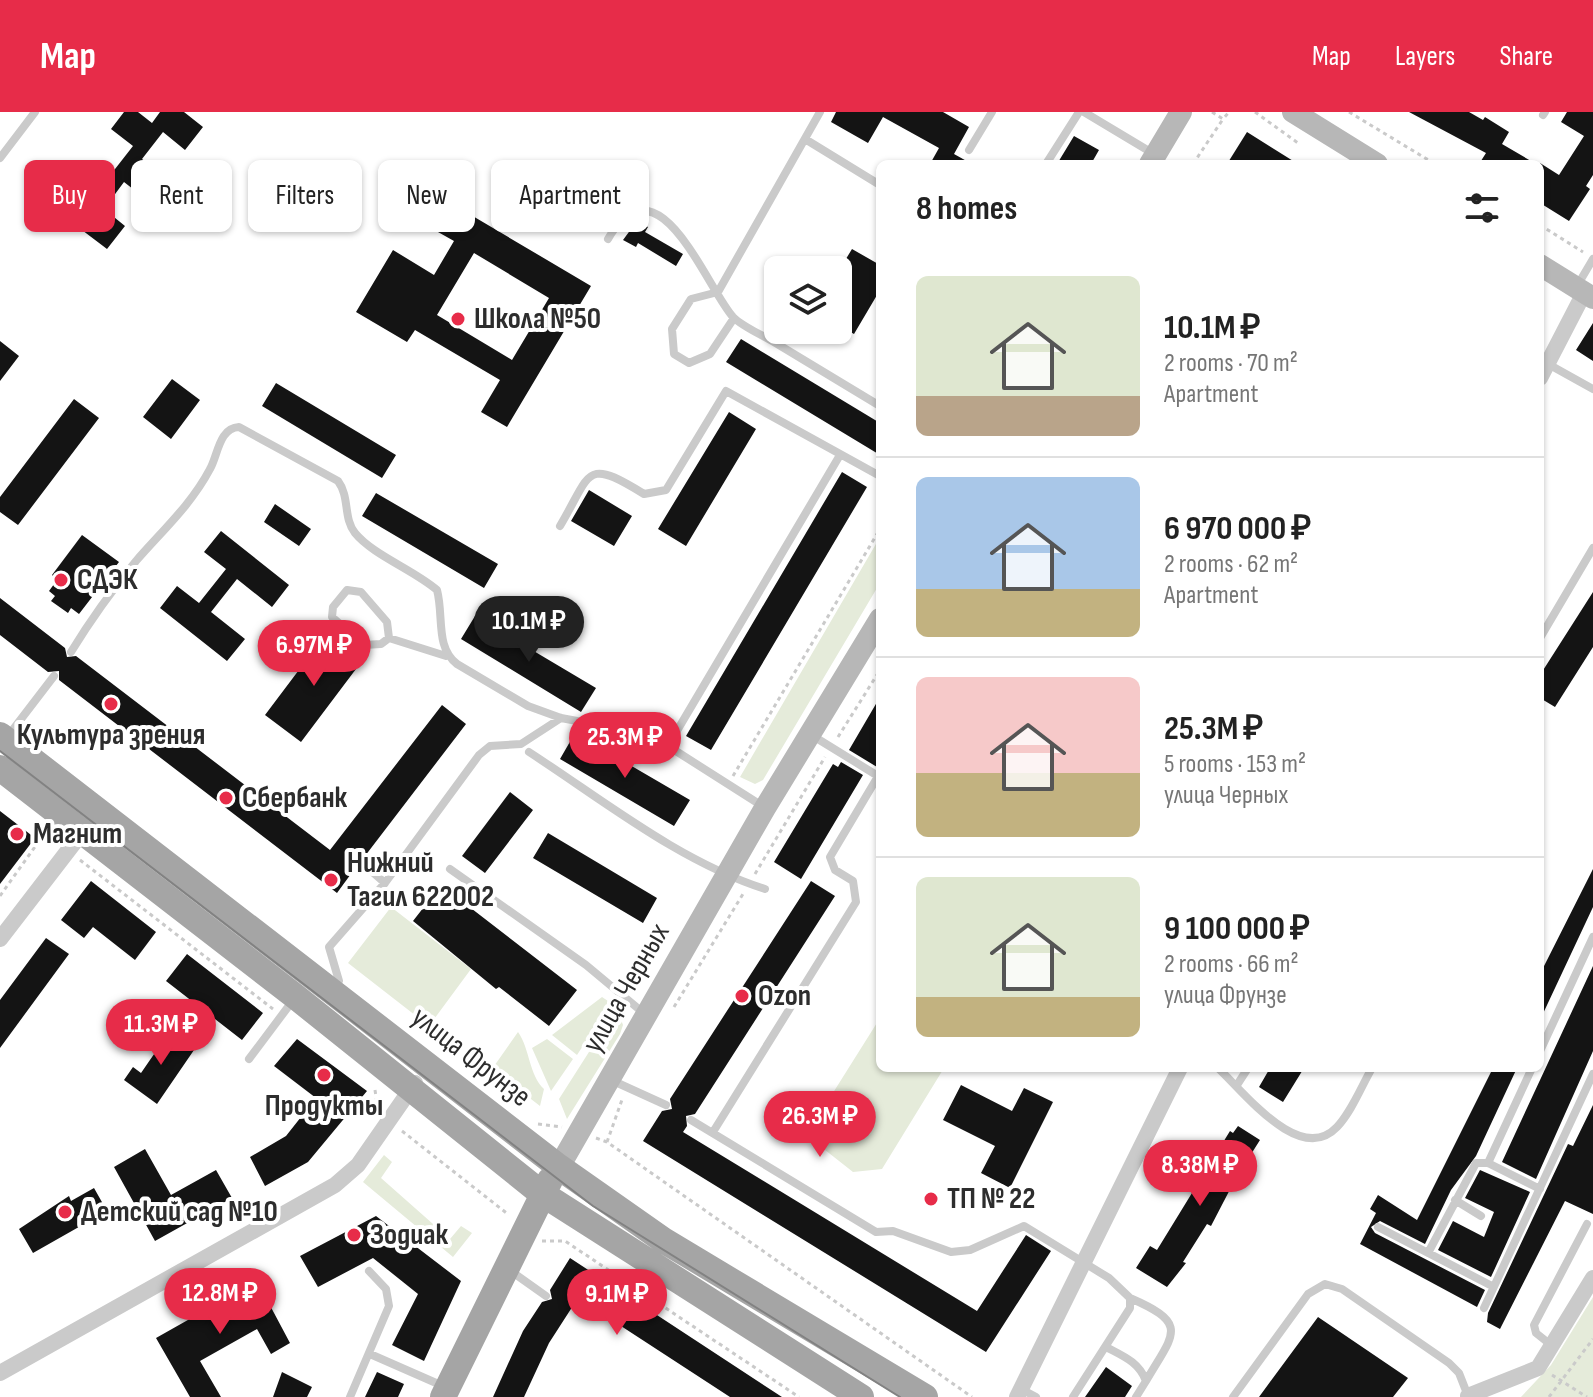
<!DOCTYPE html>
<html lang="en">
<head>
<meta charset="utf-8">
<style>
	:root { --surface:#fff; --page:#f2f2f2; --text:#222; --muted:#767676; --line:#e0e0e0; --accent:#e72c49 }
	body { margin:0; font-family:"Sofia Sans Condensed",sans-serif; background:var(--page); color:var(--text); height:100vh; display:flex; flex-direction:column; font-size:30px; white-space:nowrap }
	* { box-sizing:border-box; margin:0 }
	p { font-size:26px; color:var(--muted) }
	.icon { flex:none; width:44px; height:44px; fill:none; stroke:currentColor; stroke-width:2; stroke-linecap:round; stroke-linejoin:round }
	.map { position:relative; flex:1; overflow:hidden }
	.side { position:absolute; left:876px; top:48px; width:668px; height:912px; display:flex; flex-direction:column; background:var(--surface); border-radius:12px; box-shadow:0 2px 6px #0004 }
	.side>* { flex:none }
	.banner { position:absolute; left:24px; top:48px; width:732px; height:72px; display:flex; gap:16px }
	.controls { position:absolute; left:764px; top:144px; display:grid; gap:16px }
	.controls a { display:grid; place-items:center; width:88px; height:88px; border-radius:12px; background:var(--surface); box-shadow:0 2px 6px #0004; font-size:40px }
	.price { position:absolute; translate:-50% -68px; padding:0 18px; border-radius:28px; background:var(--accent); color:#fff; font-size:26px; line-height:52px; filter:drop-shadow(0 2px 4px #0008) }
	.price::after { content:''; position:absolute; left:50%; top:48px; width:24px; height:18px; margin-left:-12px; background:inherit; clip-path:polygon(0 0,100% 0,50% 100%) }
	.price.active { background:#222; color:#fff }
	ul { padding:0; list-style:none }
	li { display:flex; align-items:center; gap:24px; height:200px; padding:0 40px }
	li+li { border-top:2px solid var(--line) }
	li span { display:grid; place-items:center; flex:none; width:224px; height:160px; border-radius:12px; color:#555 }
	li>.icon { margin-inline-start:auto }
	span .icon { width:96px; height:96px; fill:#fffc; stroke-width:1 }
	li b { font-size:34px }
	h2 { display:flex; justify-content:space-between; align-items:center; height:96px; padding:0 40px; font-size:34px }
	.tag { padding:0 28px; border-radius:12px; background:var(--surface); box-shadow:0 2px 6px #0004; font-size:28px; line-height:72px }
	.tag.active { background:var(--accent); color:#fff }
	header { display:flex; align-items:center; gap:48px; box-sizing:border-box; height:112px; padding:0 40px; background:var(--accent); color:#fff }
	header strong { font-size:38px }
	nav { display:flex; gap:44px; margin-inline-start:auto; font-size:28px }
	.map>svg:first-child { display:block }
</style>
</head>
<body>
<header>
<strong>Map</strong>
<nav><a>Map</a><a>Layers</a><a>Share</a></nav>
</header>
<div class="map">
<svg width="1593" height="1285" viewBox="0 0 1593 1285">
	<rect width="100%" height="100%" fill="#fff"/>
	<path fill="#e5ebda" d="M880,425v46l-117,197 -8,4 -15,-7z
		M391,795l80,62 -42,57 -81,-63z
		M602,885l9,6 -34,52 -25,-20z
		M617,896l6,17 -3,9 -53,85 -8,-20z
		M880,906v50h64l-62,101 -29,3 -33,-26 -11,-15z
		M518,920c12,17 11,43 26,57l-4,17 -48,-37z
		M547,927l26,20 -22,32 -19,-43z
		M384,1043l8,7 -11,16 69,61 11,-13 11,7 -19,24 -90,-75z
		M1593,1185v100h-72l30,-32z"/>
	<path fill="#141414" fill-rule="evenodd" d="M124,0h14l14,11 8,-11h24l19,15 -18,23 -22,-18 -21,27 23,18 -18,23 -23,-18 -20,27 21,17 -18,23 -33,-25 17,-23 -23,-17 18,-23 22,17 25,-32 -22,-17z
		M836,0h107l26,15 -15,27 18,10h-42l9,-16 -56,-31 -15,26 -37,-21z
		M1409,0h60l14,8 2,-3 24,15 -7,12 34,20h-57l7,-11z
		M1567,0h26v63l-7,11 4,3 -21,32 -29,-18v-40l19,12 25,-39 -23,-14z
		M1247,20l51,32h-71z
		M1074,24l25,14 -8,14h-34z
		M454,93l137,81 -84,141 -26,-15 19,-32 -85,-50 -8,12 -51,-30 37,-62 41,25 20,-34 -16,-9zM474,141l75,45 -37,62 -75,-45z
		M637,109l11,6 -3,5 38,22 -7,12 -38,-23 -2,4 -13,-7z
		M852,137l28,16v25l-26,44 -16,-9v-53z
		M1593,211v38l-17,-11z
		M741,227l139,84v32l-154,-93z
		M0,229l19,15 -19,25z
		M172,267l28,21 -29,39 -28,-22z
		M276,271l120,72 -14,23 -120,-72z
		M74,287l25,19 -81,107 -18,-13v-15z
		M729,300l27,17 -70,117 -28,-17z
		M842,360l25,15 -156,263 -25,-14z
		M589,378l43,26 -18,30 -43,-25z
		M376,381l122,71 -14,24 -122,-72z
		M275,392l36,25 -12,17 -35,-24z
		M221,419l68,54 -17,22 -35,-28 -26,33 34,27 -18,22 -67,-53 17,-22 22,17 27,-34 -22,-17z
		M82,423l37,27 -40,52 -8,-6 -3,5 -17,-12 4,-5 -6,-5 8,-11 -5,-5z
		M1593,480v55l-38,60 -15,-9v-23z
		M0,486l65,50 2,9 9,-1 254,194 112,-145 24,19 -101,132 -10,2 1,9 -19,26 -278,-213v-9l-11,1 -48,-37z
		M475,504l121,72 -15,24 -120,-73z
		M326,522l36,27 -61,81 -36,-27z
		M880,585v69l-3,1 -28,-17z
		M575,621l115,67 -16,26 -114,-67z
		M841,650l22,13 -62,104 -27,-17 59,-98 5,3z
		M510,680l23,18 -48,63 -23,-17z
		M0,699l35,27 -35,46z
		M548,721l109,65 -14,25 -110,-65z
		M1593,757v38l-53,113v-46z
		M91,769l65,51 -21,28 -42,-33 -9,11 -23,-18z
		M811,769l24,15 -140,218 -9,2 1,10 -4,6 294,179 49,-76 25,16 -65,101 -343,-211 19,-30 10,-2 -2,-10z
		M441,773l136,105 -28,36 -50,-39 -3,2 -83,-68z
		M46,826l23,16 -69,94v-48z
		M187,842l76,59 -21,27 -76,-59z
		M1593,854v85l-57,128 -34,-17z
		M163,916l31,22 -37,54 -33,-24 9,-13 8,6 20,-29 -6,-4z
		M297,927l70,52 -59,71 -43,24 -15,-29 36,-21 30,-38 -42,-32z
		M1270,956h34l-21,34 -24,-15z
		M1493,956h24l-41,88 -25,34 -26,54 -45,-23 -9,6 4,6 110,57 -8,17 -117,-63 16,-31 -6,-4 8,-14 39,25z
		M961,973l51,26 12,-23 29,14 -43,86 -29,-15 14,-27 -52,-26z
		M1593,993v109l-28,-13 -65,128 -13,-7 1,-9 80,-169 5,2z
		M1238,1014l22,14 -12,19 3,3 -9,14 -4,-2 -27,52 -4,-2 -24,38 3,1 -19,24 -31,-19 14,-22 7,4 73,-119 3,2z
		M145,1037l26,46 45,-25 16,28 -77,43 -41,-74z
		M1480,1058l50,22 -39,85 -53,-27 15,-29 31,16 10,-25 -29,-14z
		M94,1076l13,23 -74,42 -14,-24 50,-33 2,5z
		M376,1104l85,65 -37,80 -32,-16 26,-51 -45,-36 -55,29 -18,-31z
		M570,1146l212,139h-52l-152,-99 -29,45 -25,54h-31l30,-66 19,-29 10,-3 -2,-9z
		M257,1169l33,62 -19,11 -14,-25 -57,32 21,36h-31l-34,-59z
		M1318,1205l90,61 -15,19h-134z
		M1106,1255l26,19 -7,11h-40z
		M282,1260l30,15 -5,10h-34z
		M377,1260l27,12 -6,13h-33z"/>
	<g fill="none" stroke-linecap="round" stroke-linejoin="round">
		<path stroke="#cacaca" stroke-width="3" stroke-dasharray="4 4" stroke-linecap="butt" d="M1212,0l11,7 6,-7
			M1255,0l43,31
			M1349,0l86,52
			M1193,52l30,-45
			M1540,113l43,27
			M838,625l42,-67
			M733,664l147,-247
			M45,721l10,8
			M80,748l193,149
			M755,762l70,-117
			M0,784l44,-62
			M674,895l69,-113
			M375,978l3,20
			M538,1012l24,3
			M402,1019l107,84
			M596,1026l11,4 365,255
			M607,1030l16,-45
			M542,1129h23l234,156
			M1552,1263l35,22
			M1549,1285l44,-58"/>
		<path stroke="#cacaca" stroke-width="8" d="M1084,0l70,42
			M1543,3l2,-3
			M805,27l75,46
			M969,38l23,-38
			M0,46l35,-46
			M1046,52l33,-52
			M608,127c50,-86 98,48 125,78 10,10 29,18 41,25 36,22 71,43 106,64
			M1577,174l16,-27
			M734,206l-24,36 -21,9 -15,-9 -2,-25 19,-30 27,-7 102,-180
			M1548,252l45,25
			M560,414c32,-54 24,-69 84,-32l22,-4 60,-99 154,85
			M389,526l-2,-16 -26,-30 -14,-2 -14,17 -1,10 32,28 17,-1 8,-6 57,18
			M1540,526l53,-90
			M71,540c19,-31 42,-63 65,-91 26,-30 55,-56 74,-92 8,-14 9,-41 29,-42l99,54c12,16 5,37 17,52 18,22 59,37 82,57 7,26 -2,57 20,74l71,42 33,12 43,8 64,20 96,61
			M8,624l46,-60
			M813,624l65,40
			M668,634l172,-291
			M529,640c74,48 151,110 236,137
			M361,750l24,21
			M450,757l136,96 60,50
			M335,875l4,-6 -10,-34 56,-64 94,-128 11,-9 31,-2 40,-26
			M1540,939l53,-114
			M249,947l45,-60
			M1218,956c26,24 82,98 119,59 15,-16 24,-40 35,-59
			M611,968l55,25
			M1237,973l11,-17
			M691,1008l185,112 17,-1 58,21 19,-2 54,-24 85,52 21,20v10l-57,89
			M713,1020l143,-230 -3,-21 -18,-11 -5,-13 50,-84
			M1488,1051l44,-95
			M1455,1088l26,16
			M1378,1115l114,59
			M1428,1141l48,-90h12l52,26
			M508,1157l38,27
			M1130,1186c60,26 44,35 16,83
			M1484,1196l109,-234
			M1551,1233l-15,-12 -2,-8 53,-101
			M1106,1235c17,9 33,15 40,34l-10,16
			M370,1242l73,32
			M1021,1277l15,8
			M350,1285l39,-91 -3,-17 -17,-18
			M1233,1285l75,-103 17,-10 17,5 107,74 10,10 9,23"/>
		<path stroke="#cacaca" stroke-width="16" d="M1540,266l44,-85
			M0,827l87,-113
			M0,1261l335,-188 23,-20 57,-82
			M1468,1284l70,-28 55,-90
			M1017,1285l163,-329"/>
		<path stroke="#b7b7b7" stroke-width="22" d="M1293,0l84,52
			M1150,52l31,-52
			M1540,153l53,33
			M559,1055l206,-359 115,-189"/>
		<path stroke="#a5a5a5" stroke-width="26" d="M0,623l559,432 104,73 262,157
			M0,656l296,229 245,196 320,204
			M443,1285l107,-217"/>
		<path stroke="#828282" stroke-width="2" d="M0,639l593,455 307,191"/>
	</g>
	<g fill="#e72c49" stroke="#fff" stroke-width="3">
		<circle cx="458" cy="207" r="8"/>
		<circle cx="61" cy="468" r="8"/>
		<circle cx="111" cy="592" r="8"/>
		<circle cx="226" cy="686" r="8"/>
		<circle cx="17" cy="722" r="8"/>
		<circle cx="331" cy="768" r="8"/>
		<circle cx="742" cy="884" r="8"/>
		<circle cx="324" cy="963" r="8"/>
		<circle cx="931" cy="1087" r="8"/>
		<circle cx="65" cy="1100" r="8"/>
		<circle cx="354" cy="1123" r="8"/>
	</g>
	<g text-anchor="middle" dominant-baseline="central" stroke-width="8" stroke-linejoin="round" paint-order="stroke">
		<g font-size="30" font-weight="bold" fill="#2d2d2d" stroke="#fff" text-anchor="start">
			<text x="474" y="207">Школа №50</text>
			<text x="77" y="468">СДЭК</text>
			<text x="111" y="623" text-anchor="middle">Культура зрения</text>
			<text x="242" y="686">Сбербанк</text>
			<text x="33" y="722">Магнит</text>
			<text x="347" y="751">Нижний<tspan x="347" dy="34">Тагил 622002</tspan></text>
			<text x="758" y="884">Ozon</text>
			<text x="324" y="994" text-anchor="middle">Продукты</text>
			<text x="947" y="1087">ТП № 22</text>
			<text x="81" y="1100">Детский сад №10</text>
			<text x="370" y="1123">Зодиак</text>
		</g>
		<g font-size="30" fill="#2d2d2d" stroke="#fff">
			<text transform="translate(626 876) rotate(-60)">улица Черных</text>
			<text transform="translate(471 945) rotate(38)">улица Фрунзе</text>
		</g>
	</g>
</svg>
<div class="controls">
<a><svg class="icon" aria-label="layers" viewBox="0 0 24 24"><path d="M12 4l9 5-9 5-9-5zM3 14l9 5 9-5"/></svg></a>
</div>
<b class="price active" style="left:529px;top:552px">10.1M ₽</b>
<b class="price" style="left:314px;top:576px">6.97M ₽</b>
<b class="price" style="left:625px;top:668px">25.3M ₽</b>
<b class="price" style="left:161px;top:955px">11.3M ₽</b>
<b class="price" style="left:820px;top:1047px">26.3M ₽</b>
<b class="price" style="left:1200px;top:1096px">8.38M ₽</b>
<b class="price" style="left:220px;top:1224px">12.8M ₽</b>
<b class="price" style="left:617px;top:1225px">9.1M ₽</b>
<div class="banner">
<a class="tag active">Buy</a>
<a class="tag">Rent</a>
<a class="tag">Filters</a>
<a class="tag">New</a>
<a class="tag">Apartment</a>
</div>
<section class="side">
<h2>8 homes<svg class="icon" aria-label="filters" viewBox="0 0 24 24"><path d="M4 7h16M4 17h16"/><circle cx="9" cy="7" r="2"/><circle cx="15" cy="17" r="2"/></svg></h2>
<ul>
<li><span style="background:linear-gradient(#dfe7d0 75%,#b9a48a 0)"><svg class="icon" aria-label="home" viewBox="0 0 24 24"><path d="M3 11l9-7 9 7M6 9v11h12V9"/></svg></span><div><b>10.1M ₽</b><p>2 rooms · 70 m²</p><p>Apartment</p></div></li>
<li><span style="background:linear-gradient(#a9c7e8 70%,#c2b280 0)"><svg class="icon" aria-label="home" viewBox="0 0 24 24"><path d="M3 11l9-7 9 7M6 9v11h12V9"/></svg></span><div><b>6 970 000 ₽</b><p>2 rooms · 62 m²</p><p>Apartment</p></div></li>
<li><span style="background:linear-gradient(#f6c9c9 60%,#c2b280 0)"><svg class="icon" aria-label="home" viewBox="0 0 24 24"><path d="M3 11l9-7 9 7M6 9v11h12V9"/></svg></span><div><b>25.3M ₽</b><p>5 rooms · 153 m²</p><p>улица Черных</p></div></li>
<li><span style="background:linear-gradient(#dfe7d0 75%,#c2b280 0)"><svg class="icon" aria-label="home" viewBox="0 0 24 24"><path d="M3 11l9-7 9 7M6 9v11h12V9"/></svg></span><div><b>9 100 000 ₽</b><p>2 rooms · 66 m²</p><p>улица Фрунзе</p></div></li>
</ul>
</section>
</div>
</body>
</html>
